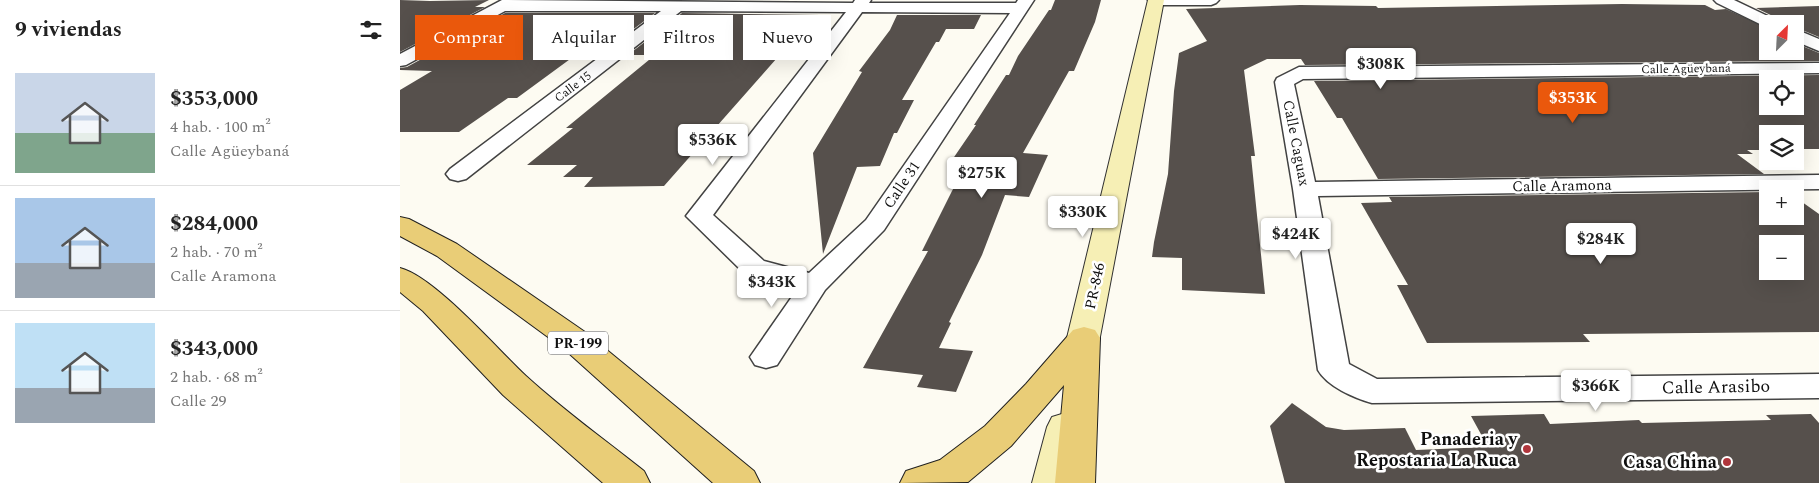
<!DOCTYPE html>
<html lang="es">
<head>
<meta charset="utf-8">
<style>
	:root { --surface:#fff; --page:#f2f2f2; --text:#222; --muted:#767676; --line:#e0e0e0; --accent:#ea580c }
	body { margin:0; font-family:Spectral,serif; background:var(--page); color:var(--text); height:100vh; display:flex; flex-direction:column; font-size:19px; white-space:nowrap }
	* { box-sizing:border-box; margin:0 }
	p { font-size:16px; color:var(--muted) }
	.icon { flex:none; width:28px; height:28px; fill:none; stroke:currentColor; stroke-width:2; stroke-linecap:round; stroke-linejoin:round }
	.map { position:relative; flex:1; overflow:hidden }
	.sheet { display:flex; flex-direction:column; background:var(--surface); width:400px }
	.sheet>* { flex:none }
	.top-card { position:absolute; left:15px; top:15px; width:475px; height:45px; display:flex; gap:10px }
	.needle { width:32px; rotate:24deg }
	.tools { position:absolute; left:1359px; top:15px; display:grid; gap:10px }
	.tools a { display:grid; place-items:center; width:45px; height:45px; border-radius:0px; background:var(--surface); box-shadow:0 5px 20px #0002; font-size:25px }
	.price { position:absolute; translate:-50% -42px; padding:0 11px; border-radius:5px; background:#fff; color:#222; font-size:16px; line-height:32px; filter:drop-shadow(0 1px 2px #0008) }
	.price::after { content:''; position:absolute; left:50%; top:30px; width:15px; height:11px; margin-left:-8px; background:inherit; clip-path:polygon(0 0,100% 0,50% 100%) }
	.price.active { background:var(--accent); color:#fff }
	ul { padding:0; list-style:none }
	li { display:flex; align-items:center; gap:15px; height:125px; padding:0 15px }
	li+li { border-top:1px solid var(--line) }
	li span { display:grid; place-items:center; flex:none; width:140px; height:100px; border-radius:0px; color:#555 }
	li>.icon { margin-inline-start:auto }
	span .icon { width:60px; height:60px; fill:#fffc; stroke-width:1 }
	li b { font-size:21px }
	h2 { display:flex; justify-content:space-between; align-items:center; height:60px; padding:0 15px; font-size:21px }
	.tag { padding:0 18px; border-radius:0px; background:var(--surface); box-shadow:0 5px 20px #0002; font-size:18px; line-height:45px }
	.tag.active { background:var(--accent); color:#fff }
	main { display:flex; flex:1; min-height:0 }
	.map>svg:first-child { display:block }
</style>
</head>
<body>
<main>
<section class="sheet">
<h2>9 viviendas<svg class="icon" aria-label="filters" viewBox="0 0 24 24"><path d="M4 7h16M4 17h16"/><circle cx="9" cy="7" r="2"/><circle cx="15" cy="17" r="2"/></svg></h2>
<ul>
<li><span style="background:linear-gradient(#c9d6e8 60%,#7fa58c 0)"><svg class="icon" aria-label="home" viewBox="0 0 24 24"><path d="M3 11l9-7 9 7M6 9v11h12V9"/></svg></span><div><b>$353,000</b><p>4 hab. · 100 m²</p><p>Calle Agüeybaná</p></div></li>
<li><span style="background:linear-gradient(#a9c7e8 65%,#9aa5b1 0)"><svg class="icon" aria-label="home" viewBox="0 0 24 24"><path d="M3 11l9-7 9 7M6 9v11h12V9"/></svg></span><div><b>$284,000</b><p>2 hab. · 70 m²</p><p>Calle Aramona</p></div></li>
<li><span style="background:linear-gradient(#bfe0f5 65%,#9aa5b1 0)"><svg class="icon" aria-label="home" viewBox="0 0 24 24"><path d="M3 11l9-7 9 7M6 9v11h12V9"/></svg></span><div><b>$343,000</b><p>2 hab. · 68 m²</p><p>Calle 29</p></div></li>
</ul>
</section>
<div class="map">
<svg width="1419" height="483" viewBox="0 0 1419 483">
	<rect width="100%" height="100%" fill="#fdfbf2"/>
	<path fill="#56504c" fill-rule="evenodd" d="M0,0l30,1 59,-1 -14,7h10l-85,45z
		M655,0h46l-6,22 -21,49h-5l-46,82 25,2 -19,42 -24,-2 -23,60 -33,67 2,1 -12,25 34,3 -17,41 -39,-5 6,-12 -60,-7 65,-117h-6l30,-60 15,-26 -17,-2 26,-38h-2l32,-50h3l9,-19 31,-46h2z
		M1222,4l83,1 10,5 11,-1 42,19v23h27v-8l24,10v8l-514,4 -4,-6h-34l-23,11 11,86h-4l14,138 -83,-4v-32l-30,-1 2,-15 14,-68 6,-83 5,-38 28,-12 -21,-32 114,-4 76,1 2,2z
		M1419,6v31l-24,-10v-3h-13l-3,-5 -23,-11z
		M105,13h150l-55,41h-23l-60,44h-9l-49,34h-59v-42l32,-19 -32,-1v-2l7,-1z
		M282,13l138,2 -41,43h-2l-113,128 -80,1 9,-10h-30l14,-12h-50l46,-37h-7l89,-73h-27z
		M497,15h84l-7,14h-28l-7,13h-3l-34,58h12l-17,33h-3l-14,33 -23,1 -34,87 -10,-101 49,-81 -3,-1 31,-41z
		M1419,75v74h-24v-15h-27v16h-21l6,4h-16l27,20 -386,5 -36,-61h-5l-23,-37zM1368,79h27v27h-27z
		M1368,192v24h27v-19l24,17v118l-236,2 7,8 -163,1 -30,-58h11l-47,-82 31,-1 -3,-5zM1368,244h27v27h-27z
		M892,403l34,24 18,3 61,-2 11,22 72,-3 -17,-31 73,-2 6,10 89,-4 3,3 129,-3 -5,-5 45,-1 8,9v60h-534l-15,-57z"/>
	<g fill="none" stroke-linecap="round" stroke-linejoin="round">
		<defs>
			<path id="street" d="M102,0l351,3 2,-3h16l-2,3h147l2,-3h16l-150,230 -59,60 -48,75 -11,3 -11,-3 -5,-8 48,-69 -54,-15 -58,-57 160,-204 -165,-1 -215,168 -8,2 -8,-2 -4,-5 4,-5 211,-158h-156l-99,54 -6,1v-12zM462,12l148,1 -144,207 -57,53 -45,-12 -51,-46z
				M748,0h71l-3,3 -5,2h-55l-5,-2z
				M1314,0h20l44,21 2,3h-12l-2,3 -49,-24z
				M1395,29l24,10v12l-24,-10z
				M1419,63v10l-516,6 -9,5 21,98 504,-7v14l-501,7 31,168 28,15 442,-5v24l-447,5c-18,-5 -45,-17 -54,-33l-25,-181 -18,-107 2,-4 22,-11z"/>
			<path id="secondary" d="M748,0h16l-69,363 -5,8 -12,4 -12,-4 -5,-8z
				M665,413l13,4 5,10 -11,56h-40l15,-56 5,-10z"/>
			<path id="primary" d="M0,217l9,2 48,25 128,88 169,139 6,12h-47l-150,-135 -126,-92 -37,-20z
				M0,268c35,9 97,81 126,108 37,34 79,64 118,95l6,12h-47l-100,-88 -80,-84 -23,-19z
				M684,327l11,3 5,8 -5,145h-40l9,-98 -53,61 -43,36 -68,1 6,-12 34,-11 45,-34 41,-42 47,-54z"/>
		</defs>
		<use href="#street" stroke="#424242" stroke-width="3"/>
		<use href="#secondary" stroke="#313131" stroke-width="2"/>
		<use href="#primary" stroke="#202020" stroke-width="2"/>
		<use href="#street" fill="#fff" fill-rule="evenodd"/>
		<use href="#secondary" fill="#f6efb5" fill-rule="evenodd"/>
		<use href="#primary" fill="#e9cd77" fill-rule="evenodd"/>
	</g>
	<g fill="#b0363c" stroke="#fff" stroke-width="2">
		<circle cx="1127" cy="449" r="5"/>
		<circle cx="1327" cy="462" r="5"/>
	</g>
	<g text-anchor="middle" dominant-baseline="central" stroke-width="5" stroke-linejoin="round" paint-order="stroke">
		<g font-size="12" fill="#0f0f0f" stroke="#fff">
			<text transform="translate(1286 69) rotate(-1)">Calle Agüeybaná</text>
			<text transform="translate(173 87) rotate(-37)">Calle 15</text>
		</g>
		<rect fill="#fff" stroke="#575757" stroke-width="1" x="148" y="331.5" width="60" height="23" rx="4"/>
		<g font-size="14" font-weight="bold" fill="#0f0f0f">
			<text x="178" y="343">PR-199</text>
		</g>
		<g font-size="15" fill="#0f0f0f" stroke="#fff">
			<text transform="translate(896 143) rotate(79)">Calle Caguax</text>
			<text transform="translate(502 185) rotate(-56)">Calle 31</text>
			<text transform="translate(1162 186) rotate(-1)">Calle Aramona</text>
			<text transform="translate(695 286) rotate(-78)">PR-846</text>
		</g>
		<g font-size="18" fill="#0f0f0f" stroke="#fff">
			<text transform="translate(1316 387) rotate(-1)">Calle Arasibo</text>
		</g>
		<g font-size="18" font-weight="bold" fill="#0f0f0f" stroke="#fff" text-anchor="end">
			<text x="1117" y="439">Panaderia y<tspan x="1117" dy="21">Repostaria La Ruca</tspan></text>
			<text x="1317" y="462">Casa China</text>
		</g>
	</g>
</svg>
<div class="tools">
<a><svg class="needle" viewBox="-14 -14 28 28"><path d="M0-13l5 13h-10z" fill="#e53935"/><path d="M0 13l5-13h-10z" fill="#767676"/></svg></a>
<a><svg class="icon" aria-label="locate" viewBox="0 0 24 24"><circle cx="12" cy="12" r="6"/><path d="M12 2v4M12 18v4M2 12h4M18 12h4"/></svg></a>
<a><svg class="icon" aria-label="layers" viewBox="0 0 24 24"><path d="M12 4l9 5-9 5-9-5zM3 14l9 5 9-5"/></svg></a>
<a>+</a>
<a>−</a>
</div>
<b class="price" style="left:981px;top:90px">$308K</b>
<b class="price active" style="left:1173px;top:124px">$353K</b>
<b class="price" style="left:313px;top:166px">$536K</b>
<b class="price" style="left:582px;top:199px">$275K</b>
<b class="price" style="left:683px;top:238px">$330K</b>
<b class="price" style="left:896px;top:260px">$424K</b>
<b class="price" style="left:1201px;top:265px">$284K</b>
<b class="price" style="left:372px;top:308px">$343K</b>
<b class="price" style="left:1196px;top:412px">$366K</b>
<div class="top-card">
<a class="tag active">Comprar</a>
<a class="tag">Alquilar</a>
<a class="tag">Filtros</a>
<a class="tag">Nuevo</a>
</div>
</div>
</main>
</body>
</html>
